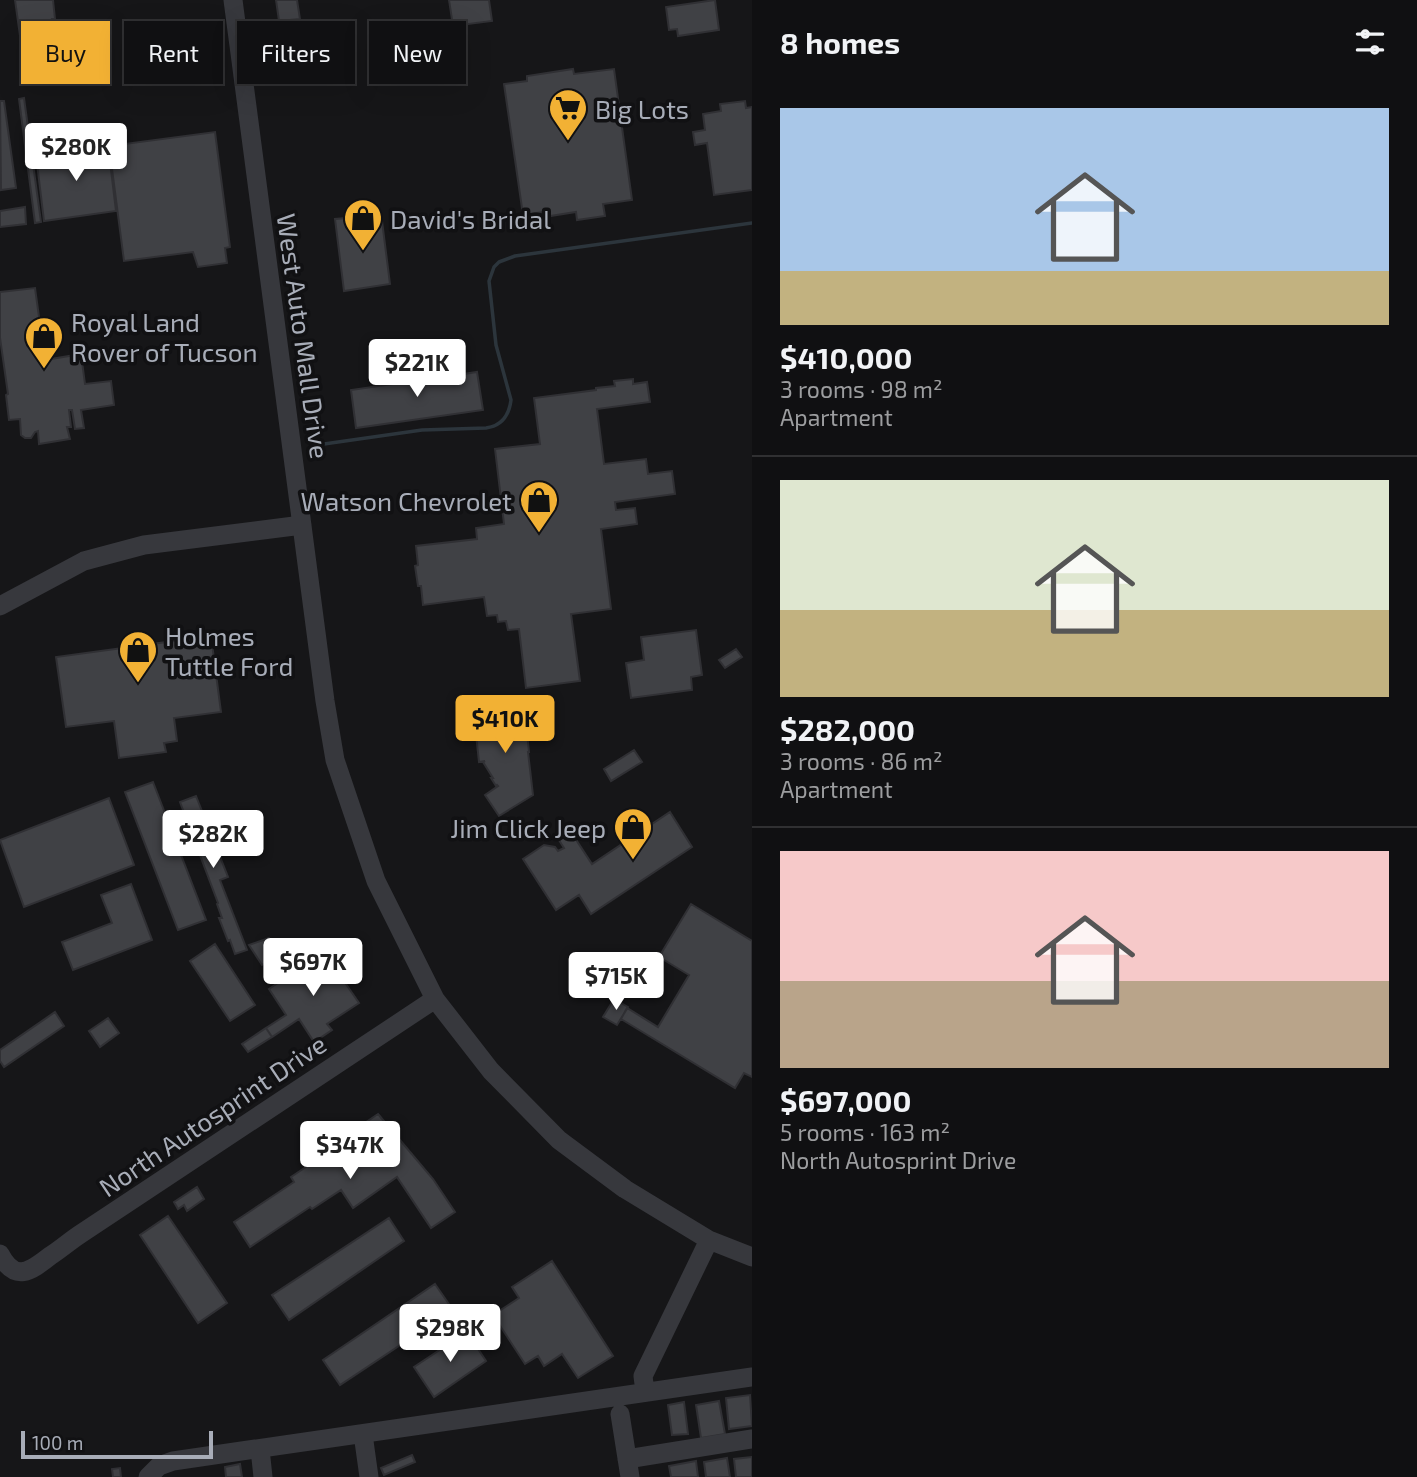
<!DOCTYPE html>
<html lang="en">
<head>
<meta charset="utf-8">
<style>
	:root { --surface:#101012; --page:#1e1e20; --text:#f1f3f6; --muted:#9c9d9f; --line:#303032; --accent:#f2b134 }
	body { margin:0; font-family:"Exo 2",sans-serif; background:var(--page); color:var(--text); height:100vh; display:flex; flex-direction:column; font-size:26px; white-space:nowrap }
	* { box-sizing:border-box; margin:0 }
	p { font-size:23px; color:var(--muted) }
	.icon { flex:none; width:38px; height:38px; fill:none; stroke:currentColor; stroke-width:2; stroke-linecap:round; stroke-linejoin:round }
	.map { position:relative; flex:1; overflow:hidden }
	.side { display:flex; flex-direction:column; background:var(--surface); width:665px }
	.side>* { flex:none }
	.banner { position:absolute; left:21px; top:21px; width:625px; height:63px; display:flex; gap:14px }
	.scale { position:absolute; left:21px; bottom:18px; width:192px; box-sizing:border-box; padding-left:7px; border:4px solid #a8adb8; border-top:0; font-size:19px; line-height:24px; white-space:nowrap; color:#a8adb8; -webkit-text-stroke:5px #111113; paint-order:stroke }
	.price { position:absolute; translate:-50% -60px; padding:0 16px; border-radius:7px; background:#fff; color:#222; font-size:23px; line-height:46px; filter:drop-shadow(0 2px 4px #0008) }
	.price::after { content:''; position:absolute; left:50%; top:42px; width:21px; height:16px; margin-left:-10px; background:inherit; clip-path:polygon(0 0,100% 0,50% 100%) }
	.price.on { background:var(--accent); color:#111 }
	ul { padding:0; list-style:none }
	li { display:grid; align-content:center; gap:14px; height:371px; padding:0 28px }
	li+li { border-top:2px solid var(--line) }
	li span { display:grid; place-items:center; height:217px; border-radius:0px; color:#555 }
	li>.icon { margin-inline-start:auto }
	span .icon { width:126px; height:126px; fill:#fffc; stroke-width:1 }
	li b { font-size:30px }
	h2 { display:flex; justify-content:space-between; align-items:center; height:84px; padding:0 28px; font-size:30px }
	.pill { padding:0 24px; border-radius:0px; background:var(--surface); box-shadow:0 7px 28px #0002,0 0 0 2px var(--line); font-size:24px; line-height:63px }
	.pill.on { background:var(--accent); color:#111 }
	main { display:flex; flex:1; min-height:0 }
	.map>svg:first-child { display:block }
</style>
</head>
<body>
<main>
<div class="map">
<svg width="752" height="1477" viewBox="0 0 752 1477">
	<rect width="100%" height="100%" fill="#161618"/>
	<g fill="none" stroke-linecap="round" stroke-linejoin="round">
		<path stroke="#2c353c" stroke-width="3.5" d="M324,444l98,-14 64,-2c16,-2 23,-12 25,-28l-15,-55 -7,-64 5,-14 5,-5 16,-6 237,-33"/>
	</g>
	<path fill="#404145" stroke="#303034" stroke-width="2" d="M15,0h38l2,19h-3l4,33 -33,5z
		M276,0h21l3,19 -21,2z
		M449,0h40l3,21 -39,5z
		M715,0l4,30 -41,6 -1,-7 -8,1 -3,-23z
		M573,69l1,5 40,-5 18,131 -29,4 2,12 -28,4 -1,-8 -32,5v-5l-21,3 -19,-131 23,-3v-5z
		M24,98l17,124 -6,1 -16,-124z
		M0,101h4l12,87 -15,2z
		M745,101l1,7 6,-1v83l-38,5 -7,-52 -12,2 -2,-13 12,-2 -2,-16 18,-3 -1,-7z
		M215,132l15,115 -5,1 2,15 -29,4 -5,-15 -69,9 -15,-115z
		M108,145l8,66 -72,10 -8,-66z
		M25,207l1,17 -26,3v-16z
		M366,208l1,7 14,-2 9,71 -46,7 -9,-72 12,-1 -1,-8z
		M35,288l10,72 36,-6 4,30 26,-3 3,24 -33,5 3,18 -9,1 -3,-19h-3l2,17h-4l3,12 -31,5 -1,-13 -3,1 -4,6h-6l-4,-3 -1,-16 -11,1 -3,-25 2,-1 -8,-56v-46z
		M414,347l3,20 -14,2 -3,-20z
		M415,368l2,13 60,-9 6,38 -127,18 -5,-38 56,-8 -2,-13z
		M633,379v5l14,-2 3,20 -53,7 7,55 42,-5 2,15 24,-3 3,23 -60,8 1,8 19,-2 2,16 -36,5 10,80 -40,5 9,67 -54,7 -7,-59 -11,1 -2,-9 -8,1 -1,-7 -10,1 -3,-19 -61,8 -2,-19h-3l-3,-20 3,-1 -2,-19 61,-7 -1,-11 28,-4 -9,-75 45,-5 -6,-46 62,-8v-2l19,-2 -1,-5z
		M696,630l6,45 -11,2 1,13 -61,8 -5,-35 18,-3 -3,-23z
		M211,636l10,76 -47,6 3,23 -13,2 2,9 -47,6 -5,-37 -48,6 -10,-70z
		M736,649l6,8 -17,11 -6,-8z
		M483,705l1,7 42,-4 3,25h-2l2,19h-1l5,43 -34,21 -14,-21 13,-9 -1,-1 -1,1 -5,-8h2l-10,-16 2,-1 -6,1 -6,-56z
		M634,750l8,12 -31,19 -7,-12z
		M153,782l53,138 -28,10 -53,-138z
		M196,796l32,81 -8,3 27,70 -12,4 -5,-14 -2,1 -9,-23h3l-5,-14 1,-1 -38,-101z
		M109,798l25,67 -110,42 -24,-67z
		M670,812l22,35 -101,67 -12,-19 -23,15 -33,-51 21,-14 11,2 3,4 6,-3 -7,-11 12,-8 23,35z
		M131,884l21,56 -79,30 -11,-28 50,-19 -11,-28z
		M691,904l61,37v136l-8,-4 -9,15 -114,-69 6,-11 31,19 31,-52 -30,-18z
		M269,938l11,16 -18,11 -13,-20z
		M215,944l40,61 -25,16 -40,-60z
		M332,951l11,16 -6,4 22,32 -32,21 5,6 -18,12 -15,-23 -27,18 -6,-9 20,-13 -17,-26 22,-15 2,3z
		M614,999l14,8 -11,18 -14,-8z
		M55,1012l9,14 -60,41 -4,-6v-11z
		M108,1018l11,15 -19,14 -11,-16z
		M266,1028l6,9 -24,15 -6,-8z
		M378,1114l55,65 22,33 -24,16 -34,-51 -44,31 -12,-18 -29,19 -2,-2 -60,40 -16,-25 60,-40 -3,-5 61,-41 -2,-3z
		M197,1187l7,12 -17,12 -3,-6 -6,4 -4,-7z
		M168,1216l59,87 -29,20 -58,-88z
		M389,1218l15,23 -115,79 -17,-25z
		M552,1261l61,95 -35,22 -16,-24 -18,12 -6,-10 -13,8 -32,-49 26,-17 -7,-11z
		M435,1284l18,26 -113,75 -17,-25z
		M467,1332l19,29 -52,36 -20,-30z
		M750,1395l2,31 -23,3 -3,-31z
		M719,1401l6,33 -24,4 -5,-33z
		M684,1402l4,32 -16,1 -4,-30z
		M412,1455l3,7 -31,13 -3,-7z
		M752,1457v20h-16l-2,-18z
		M727,1458l3,19h-24l-2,-15z
		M696,1461l2,16h-27l-2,-11z
		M240,1464l2,13h-16l-1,-10z
		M120,1468l1,9h-8l-1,-8z"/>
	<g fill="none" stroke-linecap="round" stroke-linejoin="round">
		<path stroke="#37383d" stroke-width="19" d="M233,0l92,701 10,59 41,121 59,118 56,72 68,69 66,49 84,51 43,17
			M0,606l84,-45 60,-16 158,-20
			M0,1254c15,29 31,17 50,2 11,-7 21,-16 32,-23l353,-234
			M645,1392l-2,-16 66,-136
			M620,1414l10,63
			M363,1434l6,43
			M260,1449l3,28
			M627,1459l125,-20
			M148,1477l11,-11 14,-5 579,-84"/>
	</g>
	<defs>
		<symbol id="supermarket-pin" viewBox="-11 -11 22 30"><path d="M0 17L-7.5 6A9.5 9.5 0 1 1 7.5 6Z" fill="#f2b134" stroke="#111113"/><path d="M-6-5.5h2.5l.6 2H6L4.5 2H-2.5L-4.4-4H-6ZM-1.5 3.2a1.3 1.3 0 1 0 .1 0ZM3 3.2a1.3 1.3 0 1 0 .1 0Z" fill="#111"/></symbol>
		<symbol id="shop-pin" viewBox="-11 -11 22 30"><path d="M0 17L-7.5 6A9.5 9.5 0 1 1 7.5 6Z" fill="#f2b134" stroke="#111113"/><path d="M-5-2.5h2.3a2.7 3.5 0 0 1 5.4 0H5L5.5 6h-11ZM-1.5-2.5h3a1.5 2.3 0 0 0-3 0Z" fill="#111"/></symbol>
	</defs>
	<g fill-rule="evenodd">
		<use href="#supermarket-pin" x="546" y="86" width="44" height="60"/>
		<use href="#shop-pin" x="341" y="196" width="44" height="60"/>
		<use href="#shop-pin" x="22" y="314" width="44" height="60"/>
		<use href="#shop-pin" x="517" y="478" width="44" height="60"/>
		<use href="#shop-pin" x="116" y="628" width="44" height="60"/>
		<use href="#shop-pin" x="611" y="805" width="44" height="60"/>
	</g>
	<g text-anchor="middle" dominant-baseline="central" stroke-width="7" stroke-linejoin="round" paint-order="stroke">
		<g font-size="26" fill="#a8adb8" stroke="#111113" text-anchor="start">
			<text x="595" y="108">Big Lots</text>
			<text x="390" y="218">David's Bridal</text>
			<text x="71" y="321">Royal Land<tspan x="71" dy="30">Rover of Tucson</tspan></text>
			<text x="512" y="500" text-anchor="end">Watson Chevrolet</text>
			<text x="165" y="635">Holmes<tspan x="165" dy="30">Tuttle Ford</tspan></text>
			<text x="606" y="827" text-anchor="end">Jim Click Jeep</text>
		</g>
		<g font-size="26" fill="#a8adb8" stroke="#111113">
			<text transform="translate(304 336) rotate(82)">West Auto Mall Drive</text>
			<text transform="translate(212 1115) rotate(-34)">North Autosprint Drive</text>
		</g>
	</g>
</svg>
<div class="scale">100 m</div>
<b class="price" style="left:76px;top:183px">$280K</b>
<b class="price" style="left:417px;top:399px">$221K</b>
<b class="price on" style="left:505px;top:755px">$410K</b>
<b class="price" style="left:213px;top:870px">$282K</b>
<b class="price" style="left:313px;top:998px">$697K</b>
<b class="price" style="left:616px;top:1012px">$715K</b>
<b class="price" style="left:350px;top:1181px">$347K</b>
<b class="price" style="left:450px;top:1364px">$298K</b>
<div class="banner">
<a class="pill on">Buy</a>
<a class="pill">Rent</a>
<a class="pill">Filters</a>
<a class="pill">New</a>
</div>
</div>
<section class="side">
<h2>8 homes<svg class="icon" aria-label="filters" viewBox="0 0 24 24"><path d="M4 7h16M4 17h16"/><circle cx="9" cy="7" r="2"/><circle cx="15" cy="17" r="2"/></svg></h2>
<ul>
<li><span style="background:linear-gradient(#a9c7e8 75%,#c2b280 0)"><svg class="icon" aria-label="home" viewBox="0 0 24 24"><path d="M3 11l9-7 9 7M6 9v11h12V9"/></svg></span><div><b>$410,000</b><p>3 rooms · 98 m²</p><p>Apartment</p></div></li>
<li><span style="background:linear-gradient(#dfe7d0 60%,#c2b280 0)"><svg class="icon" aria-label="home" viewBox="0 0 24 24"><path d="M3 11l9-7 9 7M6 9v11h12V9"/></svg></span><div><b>$282,000</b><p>3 rooms · 86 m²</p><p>Apartment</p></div></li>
<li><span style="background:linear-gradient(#f6c9c9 60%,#b9a48a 0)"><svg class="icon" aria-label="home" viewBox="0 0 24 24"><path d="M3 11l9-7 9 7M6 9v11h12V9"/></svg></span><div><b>$697,000</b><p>5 rooms · 163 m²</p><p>North Autosprint Drive</p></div></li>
</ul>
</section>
</main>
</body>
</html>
